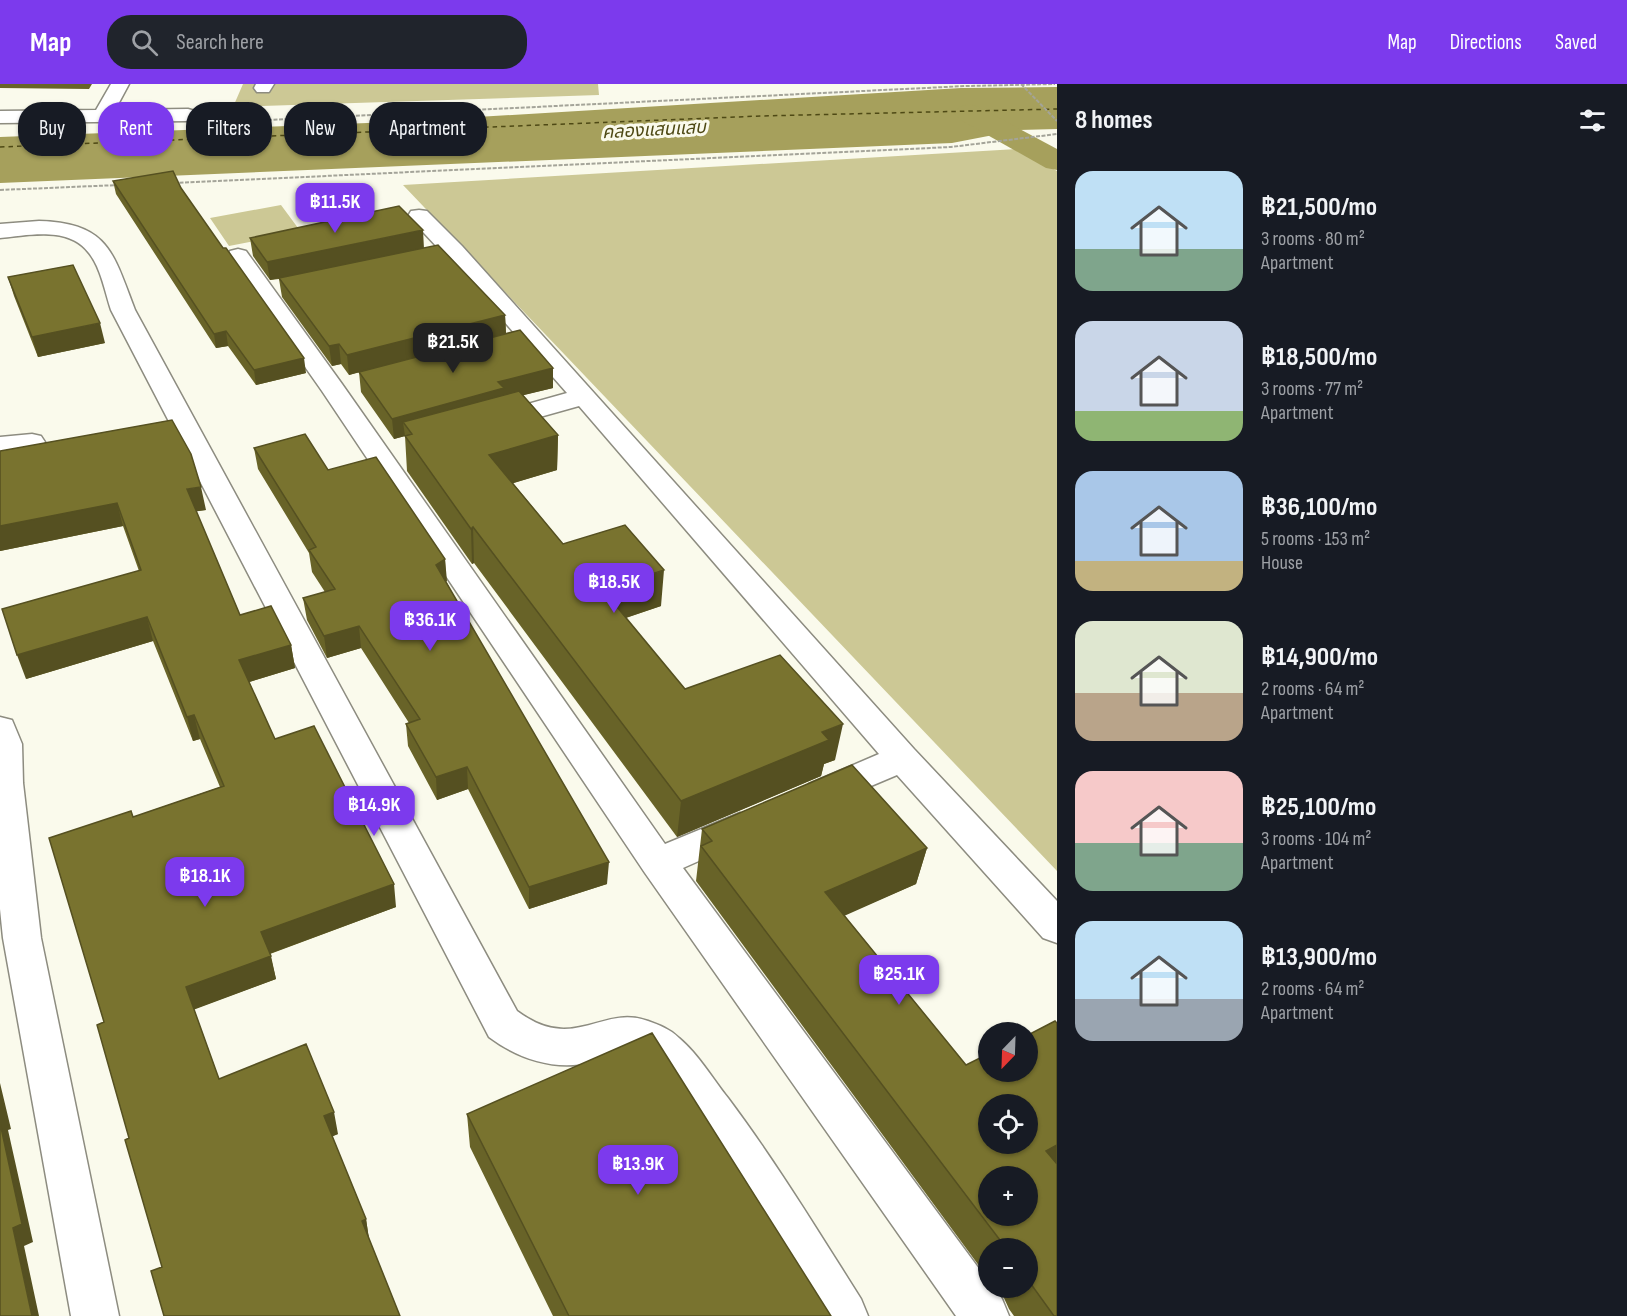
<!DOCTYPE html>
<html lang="en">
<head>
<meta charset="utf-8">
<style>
	:root { --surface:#171b24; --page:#20242c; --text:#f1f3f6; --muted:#9ea1a6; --accent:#7c3aed }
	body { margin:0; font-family:"Sofia Sans Condensed","Noto Sans Thai",sans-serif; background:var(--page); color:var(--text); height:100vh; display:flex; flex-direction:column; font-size:22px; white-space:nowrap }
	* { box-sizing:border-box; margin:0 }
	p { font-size:20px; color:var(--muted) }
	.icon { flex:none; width:33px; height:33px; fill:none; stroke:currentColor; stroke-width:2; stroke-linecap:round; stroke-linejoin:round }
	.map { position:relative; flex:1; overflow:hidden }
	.details { display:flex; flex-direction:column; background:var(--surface); width:570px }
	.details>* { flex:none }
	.guide { position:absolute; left:18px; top:18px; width:570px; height:54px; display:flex; gap:12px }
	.needle { width:39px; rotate:203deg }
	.controls { position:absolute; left:978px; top:938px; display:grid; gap:12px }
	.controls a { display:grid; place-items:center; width:60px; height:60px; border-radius:50%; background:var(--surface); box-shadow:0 2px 4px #0004; font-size:30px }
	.price { position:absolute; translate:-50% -51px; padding:0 14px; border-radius:12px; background:var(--accent); color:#fff; font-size:20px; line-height:39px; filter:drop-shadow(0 2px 3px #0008) }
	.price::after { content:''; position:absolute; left:50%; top:36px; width:18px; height:14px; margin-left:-9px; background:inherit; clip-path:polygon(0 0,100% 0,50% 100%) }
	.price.on { background:#222; color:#fff }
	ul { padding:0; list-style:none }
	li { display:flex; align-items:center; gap:18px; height:150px; padding:0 18px }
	li span { display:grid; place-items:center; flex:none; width:168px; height:120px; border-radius:18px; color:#555 }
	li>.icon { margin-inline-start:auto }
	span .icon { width:72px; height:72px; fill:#fffc; stroke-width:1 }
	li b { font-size:26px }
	h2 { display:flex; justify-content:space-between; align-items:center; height:72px; padding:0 18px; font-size:26px }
	.pill { padding:0 21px; border-radius:24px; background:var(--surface); box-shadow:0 2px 4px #0004; font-size:21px; line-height:54px }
	.pill.on { background:var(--accent); color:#fff }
	header { display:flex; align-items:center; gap:36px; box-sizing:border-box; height:84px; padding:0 30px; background:var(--accent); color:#fff }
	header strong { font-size:28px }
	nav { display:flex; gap:33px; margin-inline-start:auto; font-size:21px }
	.search { width:420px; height:54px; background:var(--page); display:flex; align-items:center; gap:15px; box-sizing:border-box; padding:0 21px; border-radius:24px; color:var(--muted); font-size:22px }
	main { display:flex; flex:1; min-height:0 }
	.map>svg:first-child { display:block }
</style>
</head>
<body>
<header>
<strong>Map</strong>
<div class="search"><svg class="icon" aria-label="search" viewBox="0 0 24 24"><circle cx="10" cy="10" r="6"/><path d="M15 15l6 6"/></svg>Search here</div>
<nav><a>Map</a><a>Directions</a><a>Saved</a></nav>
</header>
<main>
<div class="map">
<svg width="1057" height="1232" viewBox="0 0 1057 1232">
	<rect width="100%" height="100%" fill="#fafaec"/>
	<path fill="#ccc895" d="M243,0h355l1,11 -366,12z
		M1017,65l40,22v700l-654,-686z
		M281,121l20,27 -72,14 -19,-28z"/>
	<path fill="#a6a05c" d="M1057,3v42l-38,1 -67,13 -952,40v-46l394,-15 567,-34z"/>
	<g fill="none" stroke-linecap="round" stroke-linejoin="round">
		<path fill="#a6a05c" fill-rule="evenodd" d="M969,20l10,3 78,42v21l-11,-2 -87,-49 -5,-6 5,-6z"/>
		<path stroke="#4e4915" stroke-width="1.5" stroke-dasharray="4.5 4" stroke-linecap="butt" d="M0,63l761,-31 296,-7"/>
		<defs>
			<path id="minor" d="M111,0h18l-14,26 73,-1 7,2 2,4 -2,4 -7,2 -188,2v-12l96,-1z
				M256,0h18l-5,8h-12l-3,-4z
				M419,126l8,1 35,35 452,503 143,152v42l-14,-5 -146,-163 -64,27 -12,4 -12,-4 -6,-9 6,-9 70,-30 -300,-348 -85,24 -9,-2 -4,-6 4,-6 82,-23 -118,-134 -46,10 -8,-2 -3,-5 3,-5 43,-9 -30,-32 3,-5z
				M39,137c70,2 74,32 96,89l382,701c58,43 84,-7 131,10 11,4 22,8 31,17 20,17 33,40 49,60 48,64 90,133 133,201l7,17h-51c-24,-40 -148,-254 -181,-262 -14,-4 -32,5 -45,8 -35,10 -74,-4 -102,-25l-378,-727c-6,-18 -10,-42 -22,-57 -20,-27 -60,-18 -89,-15v-14z
				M238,165l8,2 96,133 323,460 75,-31 13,4 5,10 -5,10 -70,31 305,413v6h5l9,12 7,17h-53l-311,-443 -323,-482 -95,-135 3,-5z
				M32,350l9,2 4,6 -4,6 -41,5v-16z
				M0,633l12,3 10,24 1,39 18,155 78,378h-48l-68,-378 -3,-29z"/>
		</defs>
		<use href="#minor" stroke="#8d8c80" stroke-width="3"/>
		<path stroke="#a4a499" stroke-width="2" stroke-dasharray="4 1.5" stroke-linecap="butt" d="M1021,0l36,37
			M268,36l698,-34 89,-2
			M220,38l40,-2
			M174,99l777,-36 106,-13
			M0,106l119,-5"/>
		<use href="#minor" fill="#fff" fill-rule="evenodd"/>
	</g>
	<path fill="#686328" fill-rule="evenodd" d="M0,0h92l-3,5 -89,-1z
		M113,97l68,7 125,185 -50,12 -28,-39 -12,2 -100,-154z
		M250,154l174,10 81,67 1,19 47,54 -30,7 35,40 -1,35 -44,13 50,61 98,62 -35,12 59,71 150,71 -11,4 -3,12 -144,61 -203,-274 -2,1 -65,-93 -2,-35 -11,3 -33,-47 -2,-20 -10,3 -8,-11 -9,2 -50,-69 -3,-18 -9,1 -17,-24z
		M8,193l97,66 -67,14 -24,-61z
		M254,364l74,22 117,89 1,22 161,303 -78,25 -61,-120 -31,11 -29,-54 -2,-22 3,-1 -48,-75 -34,10 -20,-38 -4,-22 22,-6 -13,-20 -3,-19 -51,-84z
		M0,367l206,59 -10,1 44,104 51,30 4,23 -46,14 26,57 121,168 -126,47 6,25 -82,30 25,70 119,55 -6,2 34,83 3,20 -207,28 -33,-129 -25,-116 29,-205 87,-30 -20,-48 -7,2 -40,-100 -127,38 113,-108 -16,-45 -123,25z
		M852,681l75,83 -11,36 -72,31 122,150 22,-11v17h40v-36l27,-14 2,2v293h-43l-5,-7 -5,-11 -8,-11h32v-39h-40v30l-292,-397 6,-52zM988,1020h40v39h-40zM988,1092h40v39h-40z
		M467,1030l364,202h-278l-83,-169z"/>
	<path fill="#555021" d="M423,146l1,19 -154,31 -3,-18z
		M505,231l1,19 -157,41 -2,-20z
		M100,239l5,20 -67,14 -6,-20z
		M226,247l2,15 -12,2 -2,-14z
		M339,260l2,20 -9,2 -3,-20z
		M304,274l2,15 -50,12 -2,-15z
		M553,284v20l-49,12 -101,22 2,14 -11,3 -2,-20 106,-37z
		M558,351l-1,35 -67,20 -1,-35z
		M201,403l5,23 -14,2 -5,-23z
		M117,419l6,23 -123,25v-25z
		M473,443l1,36 -2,1 -1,-35z
		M445,475l2,22 -9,6 -2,-22z
		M664,486l-3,36 -60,20 2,-36z
		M147,533l6,24 -127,38 -9,-24z
		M359,542l2,22 -34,10 -3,-22z
		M291,561l4,23 -52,16 -4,-24z
		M194,631l6,24 -7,2 -6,-24z
		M843,640l-8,36 -11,4 -3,12 -144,61 4,-36 141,-69z
		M467,683l1,22 -31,11 -1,-23z
		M927,764l-11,36 -99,44 8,-36z
		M609,778l-2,22 -78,25v-22z
		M394,800l2,23 -130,48 -5,-23z
		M271,872l5,23 -83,31 -7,-23z
		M0,999l11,46 -3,1 25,112 -9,4 15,70h-7l-19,-88 -13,-105z
		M334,1028l4,22 -9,4 -5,-22z
		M1057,1061v22l-11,-16z
		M366,1135l3,20 -7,-18z"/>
	<path fill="#79732f" stroke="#555021" stroke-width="1.5" fill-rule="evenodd" d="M173,87l8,17 42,60h3l78,110 -50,12 -28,-39 -12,3 -101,-153z
		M399,122l24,24 -156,32 -17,-24z
		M438,161l67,70 -158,40 -8,-11 -10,2 -50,-68z
		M73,181l27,58 -68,14 -24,-60z
		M520,246l33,38 -55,14 6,6 -112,31 -33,-47z
		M519,307l39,44 -69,20 74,89 62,-19 39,45 -61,20 82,99 95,-34 63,69 -21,8 7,8 -148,61 -208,-274 -2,2 -66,-93 7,-2 -9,-12z
		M172,336l19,34 10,33 -14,2 53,126 31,-9 20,39 -52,15 36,79 39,-13 80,158 -133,48 10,24 -85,31 33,92 87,-35 28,68 -10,4 42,103 -4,2 38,95h-236l-13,-45 11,-4 -37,-127 4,-2 -32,-113 7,-3 -55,-184 82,-27 2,6 91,-31 -30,-71 -7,2 -40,-100 -130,38 -15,-46 139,-39 -24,-67 -117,23v-75z
		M305,350l23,36 48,-13 69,102 -9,6 173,297 -80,25 -62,-120 -31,10 -30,-53 14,-5 -61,-93 -35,10 -21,-38 32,-9 -26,-39 7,-3 -62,-99z
		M852,681l75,83 -102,44 141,173 22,-11v17h40v-36l27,-14 2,2v122l-11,6 11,13v152h-3l-26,-36v-32h-22l-305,-402 11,-5 -10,-12zM988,1020h40v39h-40zM988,1092h40v39h-40z
		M652,949l179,283h-262l-102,-202z
		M0,1039l22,101 -9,4 19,88h-32z"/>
	<g text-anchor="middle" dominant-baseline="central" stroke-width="6" stroke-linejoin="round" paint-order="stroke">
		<g font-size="18" font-style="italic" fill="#4e4915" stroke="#fafaec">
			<text transform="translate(654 46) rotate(-3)">คลองแสนแสบ</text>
		</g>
	</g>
</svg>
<div class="controls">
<a><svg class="needle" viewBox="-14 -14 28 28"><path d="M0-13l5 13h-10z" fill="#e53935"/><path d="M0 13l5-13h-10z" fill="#9ea1a6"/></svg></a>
<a><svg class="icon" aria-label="locate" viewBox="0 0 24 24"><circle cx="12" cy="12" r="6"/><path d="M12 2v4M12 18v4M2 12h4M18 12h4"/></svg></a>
<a>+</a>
<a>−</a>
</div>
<b class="price" style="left:335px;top:150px">฿11.5K</b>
<b class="price on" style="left:453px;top:290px">฿21.5K</b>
<b class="price" style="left:614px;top:530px">฿18.5K</b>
<b class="price" style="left:430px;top:568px">฿36.1K</b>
<b class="price" style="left:374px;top:753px">฿14.9K</b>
<b class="price" style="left:205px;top:824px">฿18.1K</b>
<b class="price" style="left:899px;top:922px">฿25.1K</b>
<b class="price" style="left:638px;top:1112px">฿13.9K</b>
<div class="guide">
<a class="pill">Buy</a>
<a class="pill on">Rent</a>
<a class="pill">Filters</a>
<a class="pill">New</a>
<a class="pill">Apartment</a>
</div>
</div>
<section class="details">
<h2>8 homes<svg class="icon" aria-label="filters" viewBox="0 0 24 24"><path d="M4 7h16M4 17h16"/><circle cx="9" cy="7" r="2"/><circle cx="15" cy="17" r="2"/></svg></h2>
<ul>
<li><span style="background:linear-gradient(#bfe0f5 65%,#7fa58c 0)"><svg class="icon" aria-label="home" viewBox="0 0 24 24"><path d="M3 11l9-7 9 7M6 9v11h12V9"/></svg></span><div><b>฿21,500/mo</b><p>3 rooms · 80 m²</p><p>Apartment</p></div></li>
<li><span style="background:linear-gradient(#c9d6e8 75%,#8fb573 0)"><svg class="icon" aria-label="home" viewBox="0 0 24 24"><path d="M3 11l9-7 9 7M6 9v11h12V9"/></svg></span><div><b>฿18,500/mo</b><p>3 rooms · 77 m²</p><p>Apartment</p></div></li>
<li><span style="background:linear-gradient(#a9c7e8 75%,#c2b280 0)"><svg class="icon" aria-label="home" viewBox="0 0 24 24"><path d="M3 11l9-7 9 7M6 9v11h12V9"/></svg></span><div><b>฿36,100/mo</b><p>5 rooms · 153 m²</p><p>House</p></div></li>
<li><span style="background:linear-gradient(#dfe7d0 60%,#b9a48a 0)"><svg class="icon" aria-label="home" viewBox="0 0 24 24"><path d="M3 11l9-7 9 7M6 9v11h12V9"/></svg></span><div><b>฿14,900/mo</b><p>2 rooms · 64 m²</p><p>Apartment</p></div></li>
<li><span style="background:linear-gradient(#f6c9c9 60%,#7fa58c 0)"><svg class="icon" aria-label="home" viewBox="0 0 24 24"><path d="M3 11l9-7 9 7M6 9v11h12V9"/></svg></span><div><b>฿25,100/mo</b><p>3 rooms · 104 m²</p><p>Apartment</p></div></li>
<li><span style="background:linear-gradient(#bfe0f5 65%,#9aa5b1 0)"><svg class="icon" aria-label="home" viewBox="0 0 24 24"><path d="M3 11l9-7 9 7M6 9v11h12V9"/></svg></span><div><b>฿13,900/mo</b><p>2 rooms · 64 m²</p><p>Apartment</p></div></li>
</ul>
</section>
</main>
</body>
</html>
